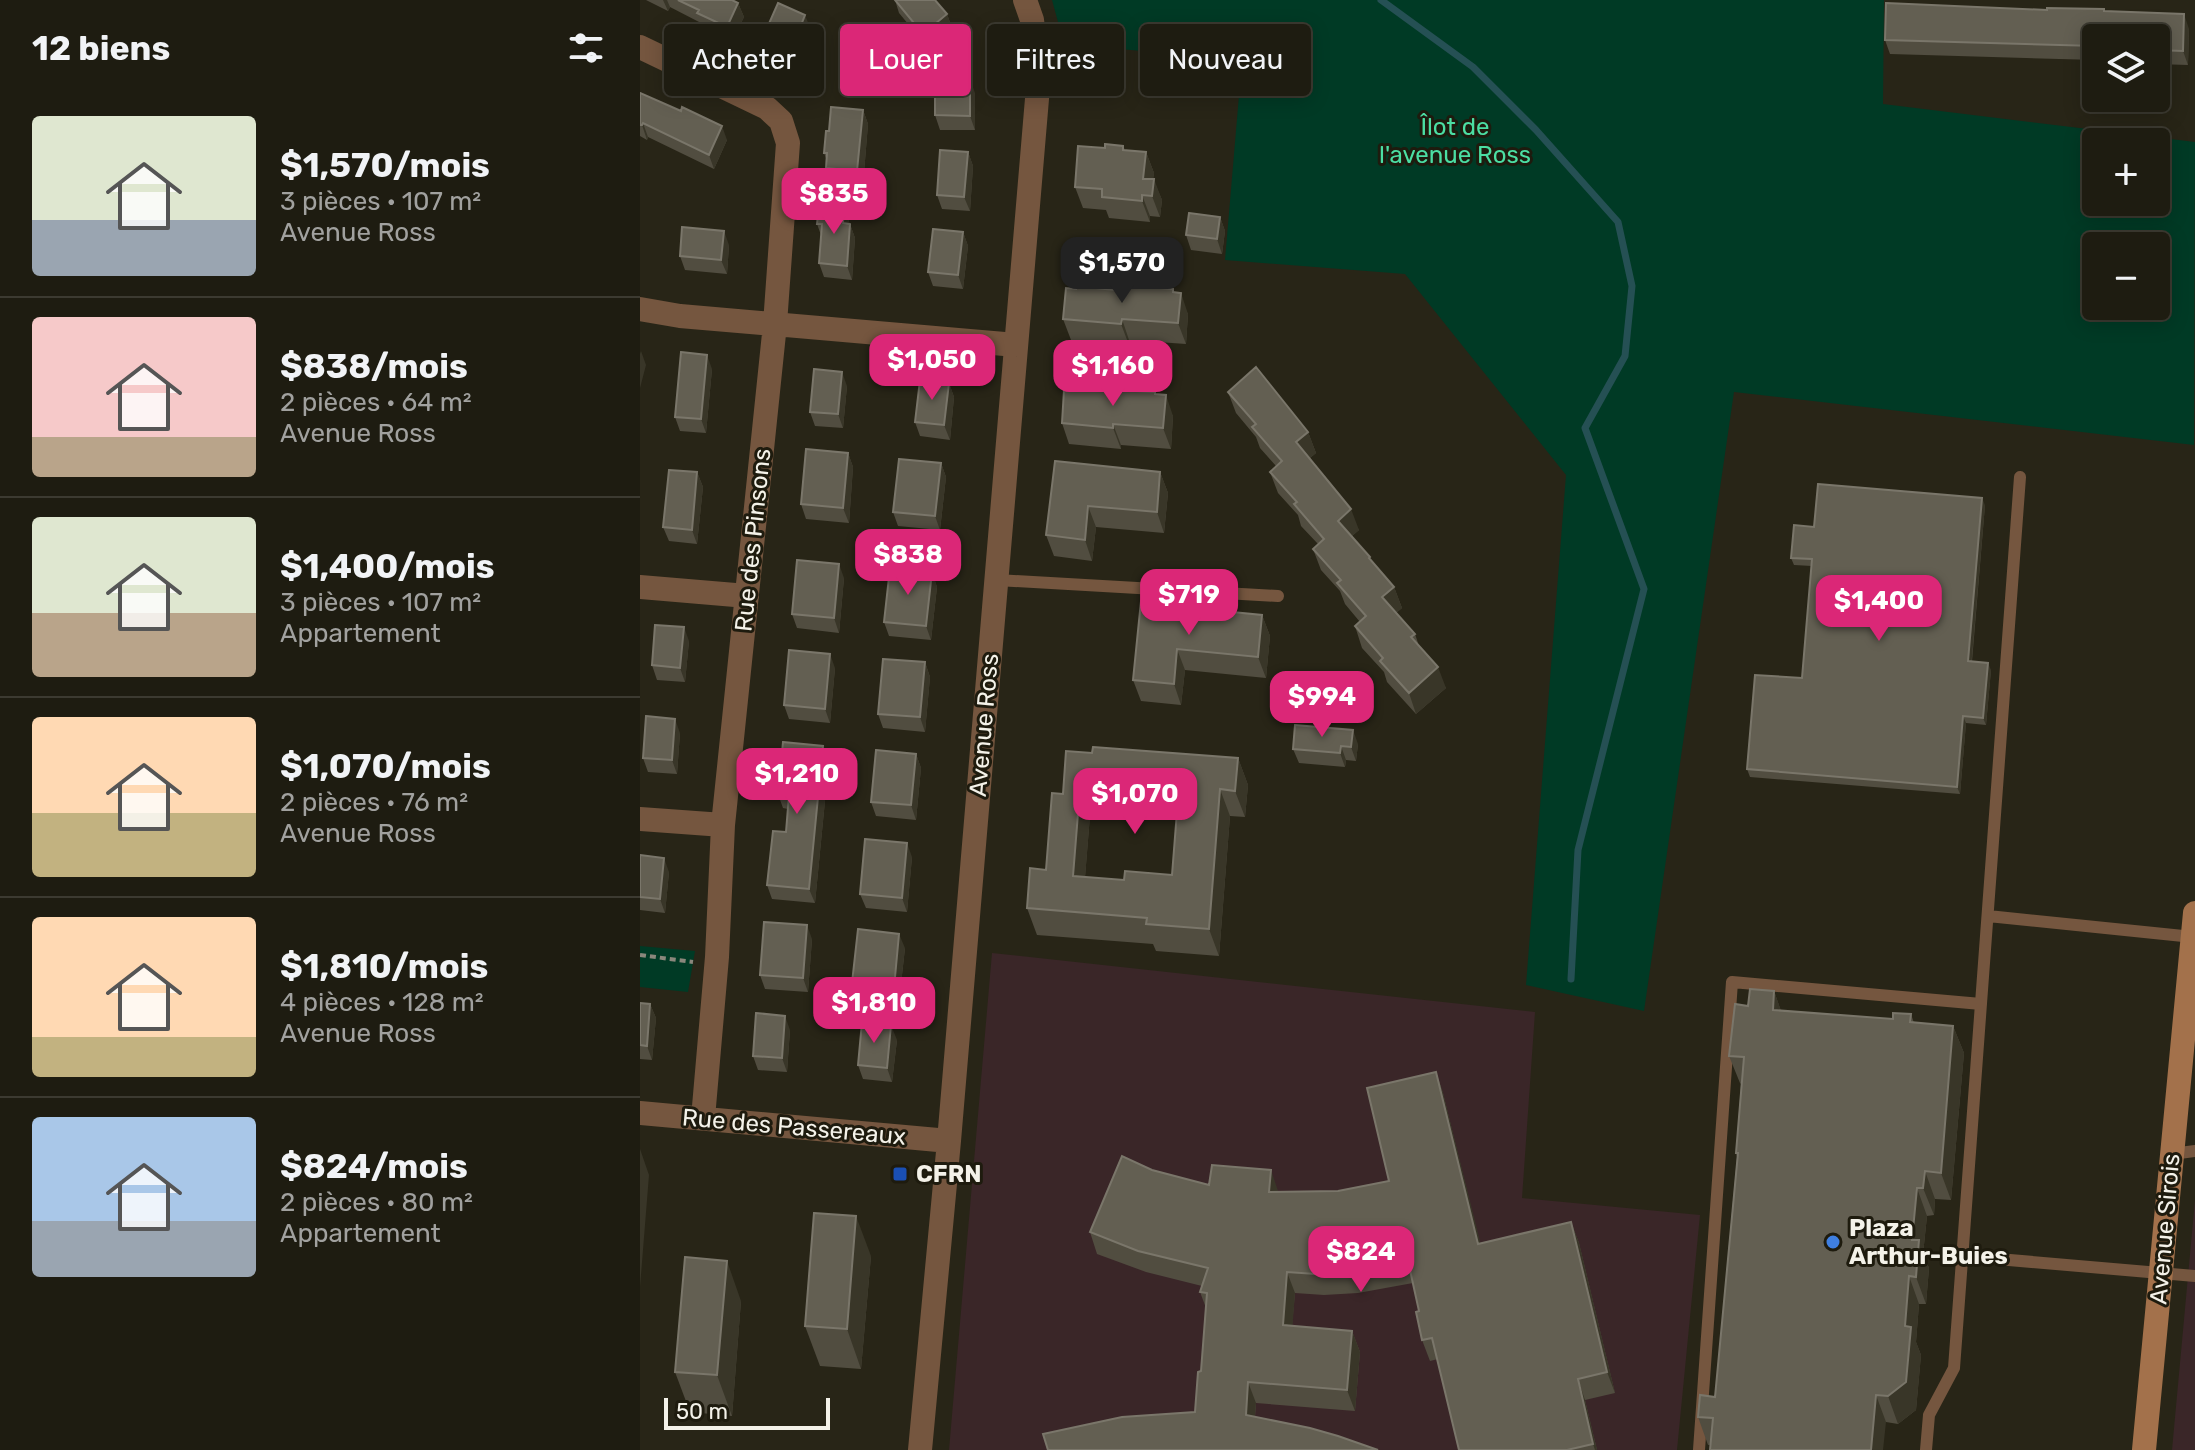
<!DOCTYPE html>
<html lang="fr">
<head>
<meta charset="utf-8">
<style>
	:root { --surface:#1e1c11; --page:#2b291f; --text:#f1f3f6; --muted:#a1a19f; --line:#3c3a31; --accent:#db2777 }
	body { margin:0; font-family:Rubik,sans-serif; background:var(--page); color:var(--text); height:100vh; display:flex; flex-direction:column; font-size:30px; white-space:nowrap }
	* { box-sizing:border-box; margin:0 }
	p { font-size:26px; color:var(--muted) }
	.icon { flex:none; width:44px; height:44px; fill:none; stroke:currentColor; stroke-width:2; stroke-linecap:round; stroke-linejoin:round }
	.map { position:relative; flex:1; overflow:hidden }
	.drawer { display:flex; flex-direction:column; background:var(--surface); width:640px }
	.drawer>* { flex:none }
	.top-card { position:absolute; left:24px; top:24px; width:760px; height:72px; display:flex; gap:16px }
	.fabs { position:absolute; left:1442px; top:24px; display:grid; gap:16px }
	.fabs a { display:grid; place-items:center; width:88px; height:88px; border-radius:8px; background:var(--surface); box-shadow:0 4px 20px #0003,0 0 0 2px var(--line); font-size:40px }
	.scale { position:absolute; left:24px; bottom:20px; width:166px; box-sizing:border-box; padding-left:8px; border:4px solid #f4f2e9; border-top:0; font-size:22px; line-height:28px; white-space:nowrap; color:#f4f2e9; -webkit-text-stroke:6px #1e1b0e; paint-order:stroke }
	.price { position:absolute; translate:-50% -68px; padding:0 18px; border-radius:16px; background:var(--accent); color:#fff; font-size:26px; line-height:52px; filter:drop-shadow(0 2px 4px #0008) }
	.price::after { content:''; position:absolute; left:50%; top:48px; width:24px; height:18px; margin-left:-12px; background:inherit; clip-path:polygon(0 0,100% 0,50% 100%) }
	.price.on { background:#222; color:#fff }
	ul { padding:0; list-style:none }
	li { display:flex; align-items:center; gap:24px; height:200px; padding:0 32px }
	li+li { border-top:2px solid var(--line) }
	li span { display:grid; place-items:center; flex:none; width:224px; height:160px; border-radius:8px; color:#555 }
	li>.icon { margin-inline-start:auto }
	span .icon { width:96px; height:96px; fill:#fffc; stroke-width:1 }
	li b { font-size:34px }
	h2 { display:flex; justify-content:space-between; align-items:center; height:96px; padding:0 32px; font-size:34px }
	.tag { padding:0 28px; border-radius:8px; background:var(--surface); box-shadow:0 4px 20px #0003,0 0 0 2px var(--line); font-size:28px; line-height:72px }
	.tag.on { background:var(--accent); color:#fff }
	main { display:flex; flex:1; min-height:0 }
	.map>svg:first-child { display:block }
</style>
</head>
<body>
<main>
<section class="drawer">
<h2>12 biens<svg class="icon" aria-label="filters" viewBox="0 0 24 24"><path d="M4 7h16M4 17h16"/><circle cx="9" cy="7" r="2"/><circle cx="15" cy="17" r="2"/></svg></h2>
<ul>
<li><span style="background:linear-gradient(#dfe7d0 65%,#9aa5b1 0)"><svg class="icon" aria-label="home" viewBox="0 0 24 24"><path d="M3 11l9-7 9 7M6 9v11h12V9"/></svg></span><div><b>$1,570/mois</b><p>3 pièces · 107 m²</p><p>Avenue Ross</p></div></li>
<li><span style="background:linear-gradient(#f6c9c9 75%,#b9a48a 0)"><svg class="icon" aria-label="home" viewBox="0 0 24 24"><path d="M3 11l9-7 9 7M6 9v11h12V9"/></svg></span><div><b>$838/mois</b><p>2 pièces · 64 m²</p><p>Avenue Ross</p></div></li>
<li><span style="background:linear-gradient(#dfe7d0 60%,#b9a48a 0)"><svg class="icon" aria-label="home" viewBox="0 0 24 24"><path d="M3 11l9-7 9 7M6 9v11h12V9"/></svg></span><div><b>$1,400/mois</b><p>3 pièces · 107 m²</p><p>Appartement</p></div></li>
<li><span style="background:linear-gradient(#ffd9b3 60%,#c2b280 0)"><svg class="icon" aria-label="home" viewBox="0 0 24 24"><path d="M3 11l9-7 9 7M6 9v11h12V9"/></svg></span><div><b>$1,070/mois</b><p>2 pièces · 76 m²</p><p>Avenue Ross</p></div></li>
<li><span style="background:linear-gradient(#ffd9b3 75%,#c2b280 0)"><svg class="icon" aria-label="home" viewBox="0 0 24 24"><path d="M3 11l9-7 9 7M6 9v11h12V9"/></svg></span><div><b>$1,810/mois</b><p>4 pièces · 128 m²</p><p>Avenue Ross</p></div></li>
<li><span style="background:linear-gradient(#a9c7e8 65%,#9aa5b1 0)"><svg class="icon" aria-label="home" viewBox="0 0 24 24"><path d="M3 11l9-7 9 7M6 9v11h12V9"/></svg></span><div><b>$824/mois</b><p>2 pièces · 80 m²</p><p>Appartement</p></div></li>
</ul>
</section>
<div class="map">
<svg width="1555" height="1450" viewBox="0 0 1555 1450">
	<rect width="100%" height="100%" fill="#282517"/>
	<path fill="#3a2628" d="M352,953l543,59 -13,186 178,17 -23,235h-728z
		M1555,1200v250h-23z"/>
	<path fill="#003a25" fill-rule="evenodd" d="M412,0h832l-1,104 312,38 -1,303 -460,-53 -90,619 -118,-26 40,-510 -161,-201 -180,-14 17,-200 -178,-16zM1516,142v60h-60v-60zM1516,246v60h-60v-60z
		M0,946l55,5 -7,41 -48,-5z"/>
	<g fill="none" stroke-linecap="round" stroke-linejoin="round">
		<path stroke="#255054" stroke-width="7" d="M741,0l92,67 63,63 82,92 14,64 -7,70 -40,72 59,161 -66,261 -7,129"/>
		<path stroke="#8a877c" stroke-width="4" stroke-dasharray="6 4" stroke-linecap="butt" d="M0,955l53,7"/>
		<path stroke="#75563f" stroke-width="12" d="M357,580l281,16
			M1348,916l205,21
			M1532,1154l23,-3
			M1323,1256l232,20
			M1059,1450l33,-468 249,22
			M1286,1450l3,-35 25,-47 66,-891"/>
		<path stroke="#75563f" stroke-width="24" d="M0,47l127,61 14,13 7,22 -13,181 -52,501 -6,132 -14,161
			M0,309l40,7 336,29
			M0,587l107,9
			M0,819l83,6
			M0,1113l309,28
			M280,1450l29,-309 90,-1066 -7,-55 -7,-20"/>
		<path stroke="#a3714b" stroke-width="24" d="M1504,1450l51,-537"/>
	</g>
	<path fill="#514d40" fill-rule="evenodd" d="M6,0h86l6,3 6,14 -12,24 -29,-14 -2,-4 -31,-16 -2,4z
		M255,0l52,14 5,14 -24,20 -29,-35z
		M1407,10l57,1 85,18 -1,36 -32,-1v-26h-60v22l-206,-6 -5,-14z
		M171,30l-4,7 6,15 -10,23 -38,-17 -5,-14z
		M0,93l87,47 -13,29 -66,-32 -1,3 -7,-4z
		M335,93v37h-35l-5,-15z
		M223,110l5,14 -5,61 -32,-3 -5,-14 1,-7 -3,-8z
		M483,146l2,4 21,2 8,21 -1,6 9,21 -2,17 -10,-1v6l-41,-4 -3,-8 -23,-2 -8,-21 30,-39z
		M328,152l5,14 -3,45 -28,-2 -5,-14z
		M204,208l11,30 -3,42 -28,-3 -5,-14 2,-28 -4,-11z
		M580,217l5,14 -3,23 -31,-4 -5,-15z
		M323,232l5,14 -5,43 -30,-3 -5,-14z
		M89,245l-2,29 -42,-4 -5,-14z
		M491,288l42,1 15,25 -2,30 -57,-4v5l-58,-5 -8,-21 61,-28z
		M72,369l-6,64 -26,-2 -5,-14z
		M309,383l5,14 -4,43 -30,-4 -5,-14z
		M207,386l-4,42 -28,-2 -5,-14z
		M515,392l18,24 -2,33 -50,-4v4l-52,-5 -7,-21z
		M588,392l80,40 8,21 -6,5 49,72 -7,6 21,27 21,24 8,21 -6,5 19,21 4,12 27,42 -30,26 -29,-32 -3,-10 -22,-24 -7,-22 5,-4 -15,-18 -5,-13 -19,-21 -8,-21 5,-5 -17,-18 -3,-11 -20,-22 -8,-21 6,-6 -16,-18 -4,-11 -20,-24z
		M208,453l5,14 -4,56 -43,-4 -5,-15z
		M415,461l105,11 8,21 -4,40 -68,-6 -4,34 -38,-5 -8,-21z
		M301,463l5,14 -6,53 -42,-4 -5,-14z
		M57,472l6,15 -6,57 -28,-3 -6,-14z
		M1345,505l-13,156 19,9 -5,55 -20,-2 -6,71 -210,-17 -3,-8 55,-91 10,-112 -18,-1 -3,-7 23,-31z
		M292,572l5,15 -6,53 -42,-4 -5,-14z
		M204,578l-5,55 -42,-5 -5,-14z
		M542,607l80,8 8,21 -4,42 -81,-8 -4,35 -40,-4 -8,-21z
		M49,641l-4,41 -28,-2 -5,-15z
		M285,662l5,15 -5,55 -42,-4 -5,-14z
		M195,668l-5,55 -41,-4 -5,-14z
		M40,733l-3,41 -29,-2 -5,-14z
		M718,744l-2,17 -10,-1 -1,7 -46,-4 -6,-14z
		M183,746l6,14 -14,143 -43,-4 -5,-14 19,-53 2,-23 -5,-1 -5,-14z
		M452,753l146,5 10,27 -3,32 -15,-1 -11,140 -63,-5 -3,-7 -116,-9 -10,-27 19,-38 17,-76zM451,803l79,6 1,2h6l-5,64 -48,5 -39,-3z
		M276,754l5,14 -5,52 -40,-4 -5,-14z
		M0,855l29,17 -4,41 -25,-3z
		M272,857l-5,55 -41,-4 -6,-14z
		M172,939l-4,53 -43,-3 -5,-14z
		M265,948l-6,54 -41,-5 -6,-14z
		M1134,991l7,20 112,8 18,-5 3,9 39,3 11,27 -13,147 -16,-1 -1,16 -7,1 -4,38 6,14 -3,36h-7l-3,38 5,13 -5,55 -18,14 -12,-2 -178,23 -10,-28 17,-20 22,-240 -1,-4 5,-69 -1,-1 -11,-27 19,-50z
		M0,1003l10,1 6,14 -4,42 -12,-1z
		M150,1030l-3,42 -29,-2 -5,-14z
		M257,1040l-5,42 -29,-3 -5,-14z
		M796,1072l7,21 37,151 91,-22 8,21 36,150 -30,7 12,50h-138l-21,-91 -8,2 -8,-21 -3,-29 -6,-28 -55,10 -34,2 -29,-2 -3,33 60,5 8,21 -5,59 -99,-8 -1,14 -60,-5 6,-41 5,-63 -6,-16 2,-6 -56,-14 -49,-18 -7,-22 62,-62 57,15 69,6v1l60,-1 51,-10z
		M231,1256l-10,113 -41,-3 -15,-40z
		M101,1301l-9,115 -42,-4 -15,-40z"/>
	<path fill="#393628" d="M23,0h4l3,7 -2,4z
		M98,3l6,14 -12,24 -5,-14z
		M307,14l5,14 -24,20 -5,-14z
		M1544,14l5,15 -1,36 -5,-14z
		M165,15l6,15 -8,17 -5,-14z
		M168,38l5,14 -10,23 -5,-14z
		M330,79l5,14v37l-5,-14z
		M223,110l5,14 -5,61 -6,-14z
		M3,123l5,14 -1,3 -5,-15z
		M82,126l5,14 -13,29 -5,-14z
		M328,152l5,14 -3,45 -6,-14z
		M506,152l8,21 -3,23 -8,-17z
		M514,179l8,21 -2,17 -8,-21z
		M502,195l8,21v6l-8,-21z
		M204,208l5,14 -1,15 -5,-14z
		M580,217l5,14 -3,23 -5,-15z
		M210,224l5,14 -3,42 -5,-14z
		M84,231l5,14 -2,29 -6,-14z
		M323,232l5,14 -5,43 -5,-14z
		M533,289l7,17 1,-13 7,21 -2,30 -8,-21z
		M482,319l7,21v5l-8,-21z
		M1,351l5,14 -6,23v-34z
		M67,355l5,14 -6,64 -5,-14z
		M202,372l5,14 -4,42 -5,-14z
		M309,383l5,14 -4,43 -6,-15z
		M526,395l7,21 -2,33 -8,-21z
		M473,424l8,21v4l-8,-21z
		M668,432l8,21 -12,10 -8,-21z
		M208,453l5,14 -4,56 -6,-15z
		M301,463l5,14 -6,53 -5,-14z
		M57,472l6,15 -6,57 -5,-14z
		M520,472l8,21 -4,40 -7,-21z
		M1342,498l3,7 -14,163 -3,-7z
		M448,506l8,21 -4,34 -7,-21z
		M711,509l8,21 -14,12 -7,-21z
		M199,564l5,14 -5,55 -5,-15z
		M292,572l5,15 -6,53 -5,-14z
		M754,587l8,21 -12,10 -8,-21z
		M622,615l8,21 -4,42 -8,-21z
		M44,627l5,14 -4,41 -5,-14z
		M537,649l8,21 -4,35 -7,-21z
		M190,654l5,14 -5,55 -5,-14z
		M285,662l5,15 -5,55 -5,-15z
		M1348,663l3,7 -5,55 -3,-7z
		M798,667l8,21 -30,26 -7,-21z
		M1323,716l3,7 -6,71 -3,-7z
		M35,719l5,14 -3,41 -5,-14z
		M713,730l5,14 -2,17 -5,-14z
		M183,746l6,14 -14,143 -6,-14z
		M701,746l5,14 -1,7 -5,-14z
		M276,754l5,14 -5,52 -5,-15z
		M598,758l10,27 -3,32 -10,-26z
		M441,776l10,27 -8,100 -10,-27z
		M580,789l10,27 -11,140 -10,-27z
		M267,843l5,14 -5,55 -5,-14z
		M24,858l5,14 -4,41 -5,-14z
		M167,925l5,14 -4,53 -5,-14z
		M259,934l6,14 -6,54 -5,-14z
		M1134,991l10,28 -11,-9z
		M10,1004l6,14 -4,42 -5,-14z
		M145,1016l5,14 -3,42 -5,-14z
		M251,1025l6,15 -5,42 -5,-14z
		M1313,1026l11,27 -13,147 -10,-27z
		M796,1072l7,21 43,172 -8,-21z
		M0,1149l9,26 -9,112z
		M631,1170l7,21 -2,23 -7,-22z
		M1285,1171l10,28 -1,16 -11,-27z
		M1277,1188l10,28 -4,38 6,14 -3,36 -10,-27 -4,-37z
		M216,1216l15,40 -10,113 -14,-40z
		M931,1222l8,21 36,150 -8,-21z
		M87,1261l14,40 -9,115 -15,-41z
		M647,1272l8,21 -4,53 -8,-21z
		M1269,1276l10,28 -3,38 5,13 -5,55 -18,14 -10,-28 17,-70z
		M712,1331l8,21 -5,59 -8,-21z
		M938,1379l7,21 12,50h-2l-2,-6z
		M608,1382l8,21 -3,33 -7,-21z
		M1236,1395l10,27 -3,28h-12z"/>
	<path fill="#635f52" stroke="#7a766a" stroke-width="2" fill-rule="evenodd" d="M38,0h54l6,3 -11,24 -30,-14 2,-3z
		M255,0h40l12,14 -24,20z
		M138,3l27,12 -7,18 10,5 -10,23 -38,-17z
		M1246,3l161,7v-2l57,1v2l80,3 -1,37 -27,-1v-12h-60v8l-211,-6z
		M295,78l35,1v37l-35,-1z
		M0,93l41,18 1,-4 40,19 -13,29 -66,-32 -1,2h-2z
		M191,107l32,3 -6,61 -31,-3 1,-15h-3l2,-22h3z
		M465,144l18,2v4l23,2 -3,27h11l-2,17 -10,-1v6l-40,-4v-8l-27,-2 3,-41 27,2z
		M300,150l28,2 -4,45 -27,-2z
		M179,206l25,2 -1,15 7,1 -3,42 -28,-3 3,-39h-5z
		M549,213l31,4 -3,22 -31,-4z
		M42,227l42,4 -3,29 -41,-4z
		M293,229l30,3 -5,43 -30,-3z
		M436,286l48,5v-3h7l1,-2 41,3v3l8,1 -3,30 -56,-4 -1,5 -58,-5 3,-31 10,1z
		M41,352l26,3 -6,64 -26,-2z
		M616,367l52,65 -12,10 55,67 -13,12 32,36 -1,1 25,29 -12,10 33,37 -4,3 27,30 -29,26 -29,-32 3,-3 -28,-32 11,-10 -29,-33 4,-3 -28,-31 11,-10 -30,-35 3,-2 -27,-30 12,-11 -30,-34 4,-3 -28,-32z
		M174,369l28,3 -4,42 -28,-2z
		M280,380l29,3 -5,42 -29,-3z
		M436,388l79,4v2l11,1 -3,33 -50,-4v4l-51,-5 2,-33 12,1z
		M166,449l42,4 -5,55 -42,-4z
		M259,459l42,4 -6,53 -42,-4z
		M415,461l105,11 -3,40 -69,-6 -3,34 -39,-5z
		M29,470l28,2 -5,58 -29,-3z
		M1178,484l164,14 -14,163 20,2 -5,55 -20,-2 -6,71 -210,-18 8,-94 47,3 10,-119 -21,-1 3,-33 20,2z
		M157,560l42,4 -5,54 -42,-4z
		M250,568l42,4 -6,54 -42,-4z
		M501,601l41,4 -1,2 81,8 -4,42 -81,-8 -3,35 -41,-4z
		M15,625l29,2 -4,41 -28,-3z
		M149,650l41,4 -5,55 -41,-4z
		M243,659l42,3 -5,55 -42,-3z
		M6,716l29,3 -3,41 -29,-2z
		M655,725l58,5 -2,17 -10,-1 -1,7 -47,-4z
		M143,742l40,4 -14,143 -42,-4 6,-54 13,1 3,-37 -11,-1z
		M453,747l145,11 -3,33 -15,-2 -11,140 -63,-5 1,-6 -120,-10 3,-40 16,2 6,-77 11,1 3,-43 26,2zM441,776l80,6v2l18,2 -7,89 -47,-4 -1,9 -51,-4z
		M236,750l40,4 -5,51 -40,-3z
		M225,839l42,4 -5,55 -42,-4z
		M0,855l24,3 -4,41 -20,-2z
		M124,922l43,3 -4,53 -43,-3z
		M218,929l41,5 -5,54 -42,-5z
		M1110,989l24,2 -1,19 120,9v-6l18,1 -1,8 43,4 -12,147 -16,-2 -2,17h-6l-5,52h7l-3,37 -7,-1 -4,50 6,1 -5,55 -18,14 -12,-1 -5,55h-161l3,-32 -15,-1 2,-22 15,2 23,-244h-2l8,-96 -15,-1 6,-52 13,2z
		M0,1003l10,1 -3,42 -7,-1z
		M116,1013l29,3 -3,42 -29,-2z
		M222,1022l29,3 -4,43 -29,-3z
		M796,1072l42,172 93,-22 36,150 -29,7 15,65 -26,6h-108l-27,-112 -10,2 -6,-28 3,-1 -11,-50 -58,11 -34,2 -29,-2 -4,53 69,6 -5,59 -99,-8 -2,33 64,13 28,8 40,14h-330l-5,-16 79,-17 73,-5 3,-40 3,-1 6,-78 -7,-1 8,-24 -70,-17 -48,-19 32,-76 30,14 57,15 3,-20 59,5 -2,22 69,-1 51,-10 -22,-93z
		M174,1213l42,3 -9,113 -42,-3z
		M45,1257l42,4 -10,114 -42,-3z"/>
	<rect fill="#1a4fb4" stroke="#1e1b0e" stroke-width="3" x="252" y="1166" width="16" height="16" rx="4"/>
	<circle fill="#3f7fe0" stroke="#1e1b0e" stroke-width="3" cx="1193" cy="1242" r="8"/>
	<g text-anchor="middle" dominant-baseline="central" stroke-width="6" stroke-linejoin="round" paint-order="stroke">
		<g font-size="24" fill="#4bdea3" stroke="#1e1b0e">
			<text x="815" y="127">Îlot de<tspan x="815" dy="28">l'avenue Ross</tspan></text>
		</g>
		<g font-size="24" fill="#f4f2e9" stroke="#1e1b0e">
			<text transform="translate(113 540) rotate(-84)">Rue des Pinsons</text>
			<text transform="translate(344 725) rotate(-85)">Avenue Ross</text>
			<text transform="translate(154 1127) rotate(5)">Rue des Passereaux</text>
			<text transform="translate(1525 1229) rotate(-85)">Avenue Sirois</text>
		</g>
		<g font-size="24" font-weight="bold" fill="#f4f2e9" stroke="#1e1b0e" text-anchor="start">
			<text x="276" y="1174">CFRN</text>
			<text x="1209" y="1228">Plaza<tspan x="1209" dy="28">Arthur-Buies</tspan></text>
		</g>
	</g>
</svg>
<div class="fabs">
<a><svg class="icon" aria-label="layers" viewBox="0 0 24 24"><path d="M12 4l9 5-9 5-9-5zM3 14l9 5 9-5"/></svg></a>
<a>+</a>
<a>−</a>
</div>
<div class="scale">50 m</div>
<b class="price" style="left:194px;top:236px">$835</b>
<b class="price on" style="left:482px;top:305px">$1,570</b>
<b class="price" style="left:292px;top:402px">$1,050</b>
<b class="price" style="left:473px;top:408px">$1,160</b>
<b class="price" style="left:268px;top:597px">$838</b>
<b class="price" style="left:549px;top:637px">$719</b>
<b class="price" style="left:1239px;top:643px">$1,400</b>
<b class="price" style="left:682px;top:739px">$994</b>
<b class="price" style="left:157px;top:816px">$1,210</b>
<b class="price" style="left:495px;top:836px">$1,070</b>
<b class="price" style="left:234px;top:1045px">$1,810</b>
<b class="price" style="left:721px;top:1294px">$824</b>
<div class="top-card">
<a class="tag">Acheter</a>
<a class="tag on">Louer</a>
<a class="tag">Filtres</a>
<a class="tag">Nouveau</a>
</div>
</div>
</main>
</body>
</html>
